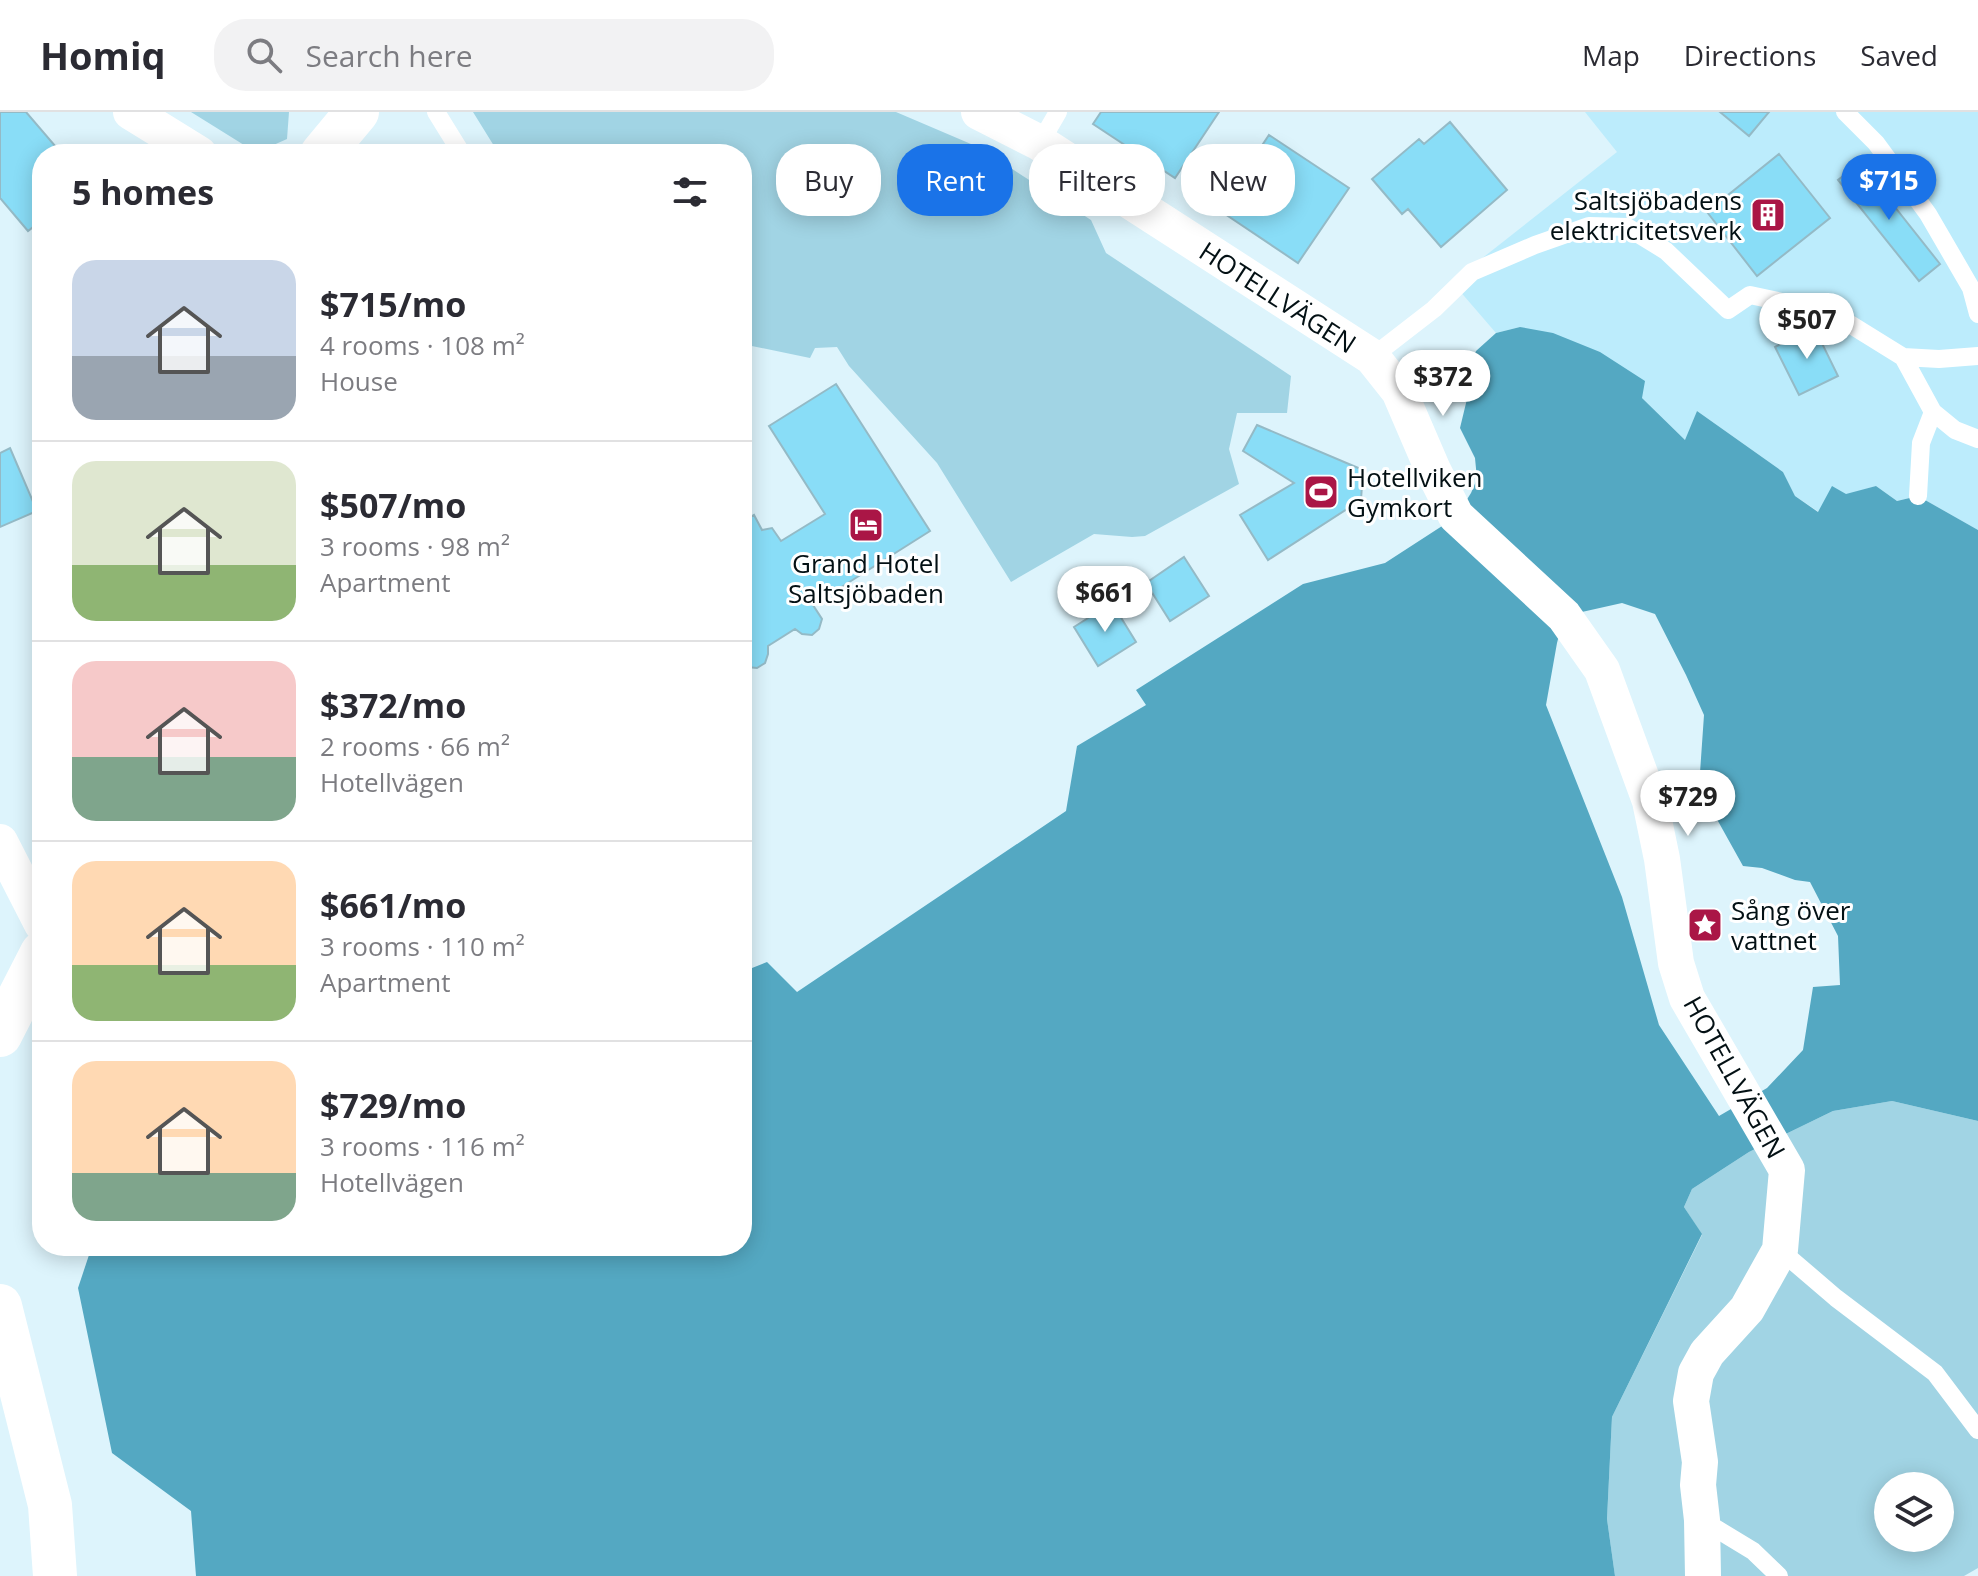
<!DOCTYPE html>
<html lang="en">
<head>
<meta charset="utf-8">
<style>
	:root { --surface:#fff; --page:#f2f2f3; --text:#2b2b33; --muted:#7c7c81; --line:#e1e1e2; --accent:#1a73e8 }
	body { margin:0; font-family:"Open Sans",sans-serif; background:var(--page); color:var(--text); height:100vh; display:flex; flex-direction:column; font-size:30px; white-space:nowrap }
	* { box-sizing:border-box; margin:0 }
	p { font-size:26px; color:var(--muted) }
	.icon { flex:none; width:44px; height:44px; fill:none; stroke:currentColor; stroke-width:2; stroke-linecap:round; stroke-linejoin:round }
	.map { position:relative; flex:1; overflow:hidden }
	.details { position:absolute; left:32px; top:32px; width:720px; height:1112px; display:flex; flex-direction:column; background:var(--surface); border-radius:32px; box-shadow:0 4px 20px #0003 }
	.details>* { flex:none }
	.banner { position:absolute; left:776px; top:32px; width:760px; height:72px; display:flex; gap:16px }
	.controls { position:absolute; left:1874px; top:1360px; display:grid; gap:16px }
	.controls a { display:grid; place-items:center; width:80px; height:80px; border-radius:50%; background:var(--surface); box-shadow:0 4px 20px #0003; font-size:40px }
	.price { position:absolute; translate:-50% -68px; padding:0 18px; border-radius:28px; background:#fff; color:#222; font-size:26px; line-height:52px; filter:drop-shadow(0 2px 4px #0008) }
	.price::after { content:''; position:absolute; left:50%; top:48px; width:24px; height:18px; margin-left:-12px; background:inherit; clip-path:polygon(0 0,100% 0,50% 100%) }
	.price.selected { background:var(--accent); color:#fff }
	ul { padding:0; list-style:none }
	li { display:flex; align-items:center; gap:24px; height:200px; padding:0 40px }
	li+li { border-top:2px solid var(--line) }
	li span { display:grid; place-items:center; flex:none; width:224px; height:160px; border-radius:24px; color:#555 }
	li>.icon { margin-inline-start:auto }
	span .icon { width:96px; height:96px; fill:#fffc; stroke-width:1 }
	li b { font-size:34px }
	h2 { display:flex; justify-content:space-between; align-items:center; height:96px; padding:0 40px; font-size:34px }
	.chip { padding:0 28px; border-radius:32px; background:var(--surface); box-shadow:0 4px 20px #0003; font-size:28px; line-height:72px }
	.chip.selected { background:var(--accent); color:#fff }
	header { display:flex; align-items:center; gap:48px; box-sizing:border-box; height:112px; padding:0 40px; background:var(--surface); border-bottom:2px solid var(--line) }
	header strong { font-size:38px }
	nav { display:flex; gap:44px; margin-inline-start:auto; font-size:28px }
	.search { width:560px; height:72px; background:var(--page); display:flex; align-items:center; gap:20px; box-sizing:border-box; padding:0 28px; border-radius:32px; color:var(--muted); font-size:30px }
	.map>svg:first-child { display:block }
</style>
</head>
<body>
<header>
<strong>Homiq</strong>
<div class="search"><svg class="icon" aria-label="search" viewBox="0 0 24 24"><circle cx="10" cy="10" r="6"/><path d="M15 15l6 6"/></svg>Search here</div>
<nav><a>Map</a><a>Directions</a><a>Saved</a></nav>
</header>
<div class="map">
<svg width="1978" height="1464" viewBox="0 0 1978 1464">
	<rect width="100%" height="100%" fill="#ddf4fc"/>
	<path fill="#bcecfc" d="M1585,0h393v418l-60,-34 -21,5 -21,-15 -30,9 -27,17 -24,-16 -12,-24 -86,-61 -11,30 -44,-43 -122,-71 -24,6 -44,-51 165,-130z"/>
	<path fill="#a1d4e4" fill-rule="evenodd" d="M191,0h98l-2,27 -18,8 -25,-2z
		M473,0h423l82,35 113,73 15,33 185,123 -4,37h-50l-8,36 10,35 -94,52 -13,1 -38,-3 -83,48 -74,-119 -88,-97 -12,-19 -22,1 -5,10 -68,-14v-190h-243z
		M1892,989l86,20v447l-14,8h-349l-8,-57 5,-102 90,-182 -18,-28 8,-18 57,-37 84,-41zM1888,1374h52v52h-52z"/>
	<path fill="#54a8c2" fill-rule="evenodd" d="M1520,215l33,6 47,19 45,29 -3,17 43,42 12,-29 86,61 12,24 23,16 14,-26 14,8 30,-8 21,15 21,-5 60,34v591l-86,-20 -59,10 -84,41 -57,37 -8,18 18,27 -90,183 -5,102 8,57h-1419l-5,-65 -79,-58 -34,-165 14,-42h605l10,4 -1,-4h36v-274l25,-10 30,30 269,-181 11,-65 69,-41 -10,-15 167,-106 82,-21 71,-46 15,-24 6,-14 -2,-21 -15,-30 7,-29v-26l9,-22 20,-18zM1622,491l33,11 31,61 18,40 -5,72 44,79 19,2 33,12 15,2 28,54 2,49 -27,2 -10,63 -36,38 -48,28 -60,-91 -37,-128 -76,-192 11,-62 7,-27z"/>
	<path fill="#89ddf7" stroke="#94bac6" stroke-width="2" d="M0,0h26l36,42h-20v66l-14,11 -28,-33z
		M1101,0h118l-44,66 -82,-54z
		M1720,0h49l-20,24z
		M1450,10l57,68 -66,57 -33,-38 -6,5 -30,-35 47,-40 5,5z
		M1269,23l80,53 -51,75 -79,-53z
		M1779,42l51,64 -73,58 -50,-64z
		M1860,51l80,101 -21,17 -81,-101z
		M1814,215l24,49 -39,19 -24,-48z
		M836,272l94,147 -117,74 9,14 -3,10 -7,6 -10,-1 -7,-5 -27,17v8l-3,9 -8,5 -10,-1 -5,-4v-141l12,-7 8,15 10,-2 9,13 44,-27 -56,-88z
		M1257,313l106,45 -2,30 -93,60 -28,-45 54,-32 -51,-32z
		M10,336l27,63 -37,16v-74z
		M1184,445l25,39 -39,25 -24,-38z
		M1112,491l24,39 -38,24 -24,-39z"/>
	<g fill="none" stroke-linecap="round" stroke-linejoin="round">
		<path stroke="#fff" stroke-width="18" d="M436,0l26,42
			M1845,0l31,31 52,71 43,74 7,26
			M1040,31l18,-31
			M1372,245l62,-48 38,-37 63,-27 54,-19 38,1 39,24 62,59 22,-15 82,18 71,44 30,55 22,18 23,9
			M1903,245l36,2 39,-3
			M1918,384l3,-53 12,-31
			M1780,1138l56,48 99,75 43,57
			M1702,1408l51,31 26,25"/>
		<path stroke="#fff" stroke-width="36" d="M131,0l68,42
			M979,0l61,31 332,214 27,34 34,79 23,46 108,100 38,54 48,131 12,58 14,104 11,35 100,172 -7,80 -33,59 -40,44 -11,20 -5,28 9,61 -2,23 4,35 1,56
			M0,730l42,82"/>
		<path stroke="#fff" stroke-width="44" d="M322,42l35,-42
			M0,923l42,-82
			M0,1194l50,199 5,71"/>
	</g>
	<defs>
		<symbol id="building-square" viewBox="-11 -11 22 22"><rect x="-9" y="-9" width="18" height="18" rx="4" fill="#aa1646" stroke="#fff"/><path d="M-4-6H4V6H1V3H-1V6H-4ZM-2.5-4.3h1.7v1.8h-1.7ZM.8-4.3h1.7v1.8H.8ZM-2.5-1h1.7V.8h-1.7ZM.8-1h1.7V.8H.8Z" fill="#fff"/></symbol>
		<symbol id="stadium-square" viewBox="-11 -11 22 22"><rect x="-9" y="-9" width="18" height="18" rx="4" fill="#aa1646" stroke="#fff"/><path d="M0-5a6.5 5 0 1 0 0 10a6.5 5 0 1 0 0-10ZM-3.5-1.8h7v3.6h-7Z" fill="#fff"/></symbol>
		<symbol id="hotel-square" viewBox="-11 -11 22 22"><rect x="-9" y="-9" width="18" height="18" rx="4" fill="#aa1646" stroke="#fff"/><path d="M-6-4.5h1.5V1H6V5H4.5V3h-9V5H-6ZM-4 0a1.8 1.8 0 1 1 3.6 0ZM.5 0V-2.5h3Q6-2.5 6 0Z" fill="#fff"/></symbol>
		<symbol id="sight-square" viewBox="-11 -11 22 22"><rect x="-9" y="-9" width="18" height="18" rx="4" fill="#aa1646" stroke="#fff"/><path d="M0-6L1.8-2.2L6-1.7L2.9 1.2L3.7 5.4L0 3.3L-3.7 5.4L-2.9 1.2L-6-1.7L-1.8-2.2Z" fill="#fff"/></symbol>
	</defs>
	<g fill-rule="evenodd">
		<use href="#building-square" x="1748" y="83" width="40" height="40"/>
		<use href="#stadium-square" x="1301" y="360" width="40" height="40"/>
		<use href="#hotel-square" x="846" y="393" width="40" height="40"/>
		<use href="#sight-square" x="1685" y="793" width="40" height="40"/>
	</g>
	<g text-anchor="middle" dominant-baseline="central" stroke-width="6" stroke-linejoin="round" paint-order="stroke">
		<g font-size="26" fill="#031014" stroke="#fff" text-anchor="start">
			<text x="1742" y="88" text-anchor="end">Saltsjöbadens<tspan x="1742" dy="30">elektricitetsverk</tspan></text>
			<text x="1347" y="365">Hotellviken<tspan x="1347" dy="30">Gymkort</tspan></text>
			<text x="866" y="451" text-anchor="middle">Grand Hotel<tspan x="866" dy="30">Saltsjöbaden</tspan></text>
			<text x="1731" y="798">Sång över<tspan x="1731" dy="30">vattnet</tspan></text>
		</g>
		<g font-size="26" fill="#031014" stroke="#fff">
			<text transform="translate(1278 185) rotate(33)">HOTELLVÄGEN</text>
			<text transform="translate(1735 965) rotate(61)">HOTELLVÄGEN</text>
		</g>
	</g>
</svg>
<div class="controls">
<a><svg class="icon" aria-label="layers" viewBox="0 0 24 24"><path d="M12 4l9 5-9 5-9-5zM3 14l9 5 9-5"/></svg></a>
</div>
<b class="price selected" style="left:1889px;top:110px">$715</b>
<b class="price" style="left:1807px;top:249px">$507</b>
<b class="price" style="left:1443px;top:306px">$372</b>
<b class="price" style="left:1105px;top:522px">$661</b>
<b class="price" style="left:1688px;top:726px">$729</b>
<div class="banner">
<a class="chip">Buy</a>
<a class="chip selected">Rent</a>
<a class="chip">Filters</a>
<a class="chip">New</a>
</div>
<section class="details">
<h2>5 homes<svg class="icon" aria-label="filters" viewBox="0 0 24 24"><path d="M4 7h16M4 17h16"/><circle cx="9" cy="7" r="2"/><circle cx="15" cy="17" r="2"/></svg></h2>
<ul>
<li><span style="background:linear-gradient(#c9d6e8 60%,#9aa5b1 0)"><svg class="icon" aria-label="home" viewBox="0 0 24 24"><path d="M3 11l9-7 9 7M6 9v11h12V9"/></svg></span><div><b>$715/mo</b><p>4 rooms · 108 m²</p><p>House</p></div></li>
<li><span style="background:linear-gradient(#dfe7d0 65%,#8fb573 0)"><svg class="icon" aria-label="home" viewBox="0 0 24 24"><path d="M3 11l9-7 9 7M6 9v11h12V9"/></svg></span><div><b>$507/mo</b><p>3 rooms · 98 m²</p><p>Apartment</p></div></li>
<li><span style="background:linear-gradient(#f6c9c9 60%,#7fa58c 0)"><svg class="icon" aria-label="home" viewBox="0 0 24 24"><path d="M3 11l9-7 9 7M6 9v11h12V9"/></svg></span><div><b>$372/mo</b><p>2 rooms · 66 m²</p><p>Hotellvägen</p></div></li>
<li><span style="background:linear-gradient(#ffd9b3 65%,#8fb573 0)"><svg class="icon" aria-label="home" viewBox="0 0 24 24"><path d="M3 11l9-7 9 7M6 9v11h12V9"/></svg></span><div><b>$661/mo</b><p>3 rooms · 110 m²</p><p>Apartment</p></div></li>
<li><span style="background:linear-gradient(#ffd9b3 70%,#7fa58c 0)"><svg class="icon" aria-label="home" viewBox="0 0 24 24"><path d="M3 11l9-7 9 7M6 9v11h12V9"/></svg></span><div><b>$729/mo</b><p>3 rooms · 116 m²</p><p>Hotellvägen</p></div></li>
</ul>
</section>
</div>
</body>
</html>
